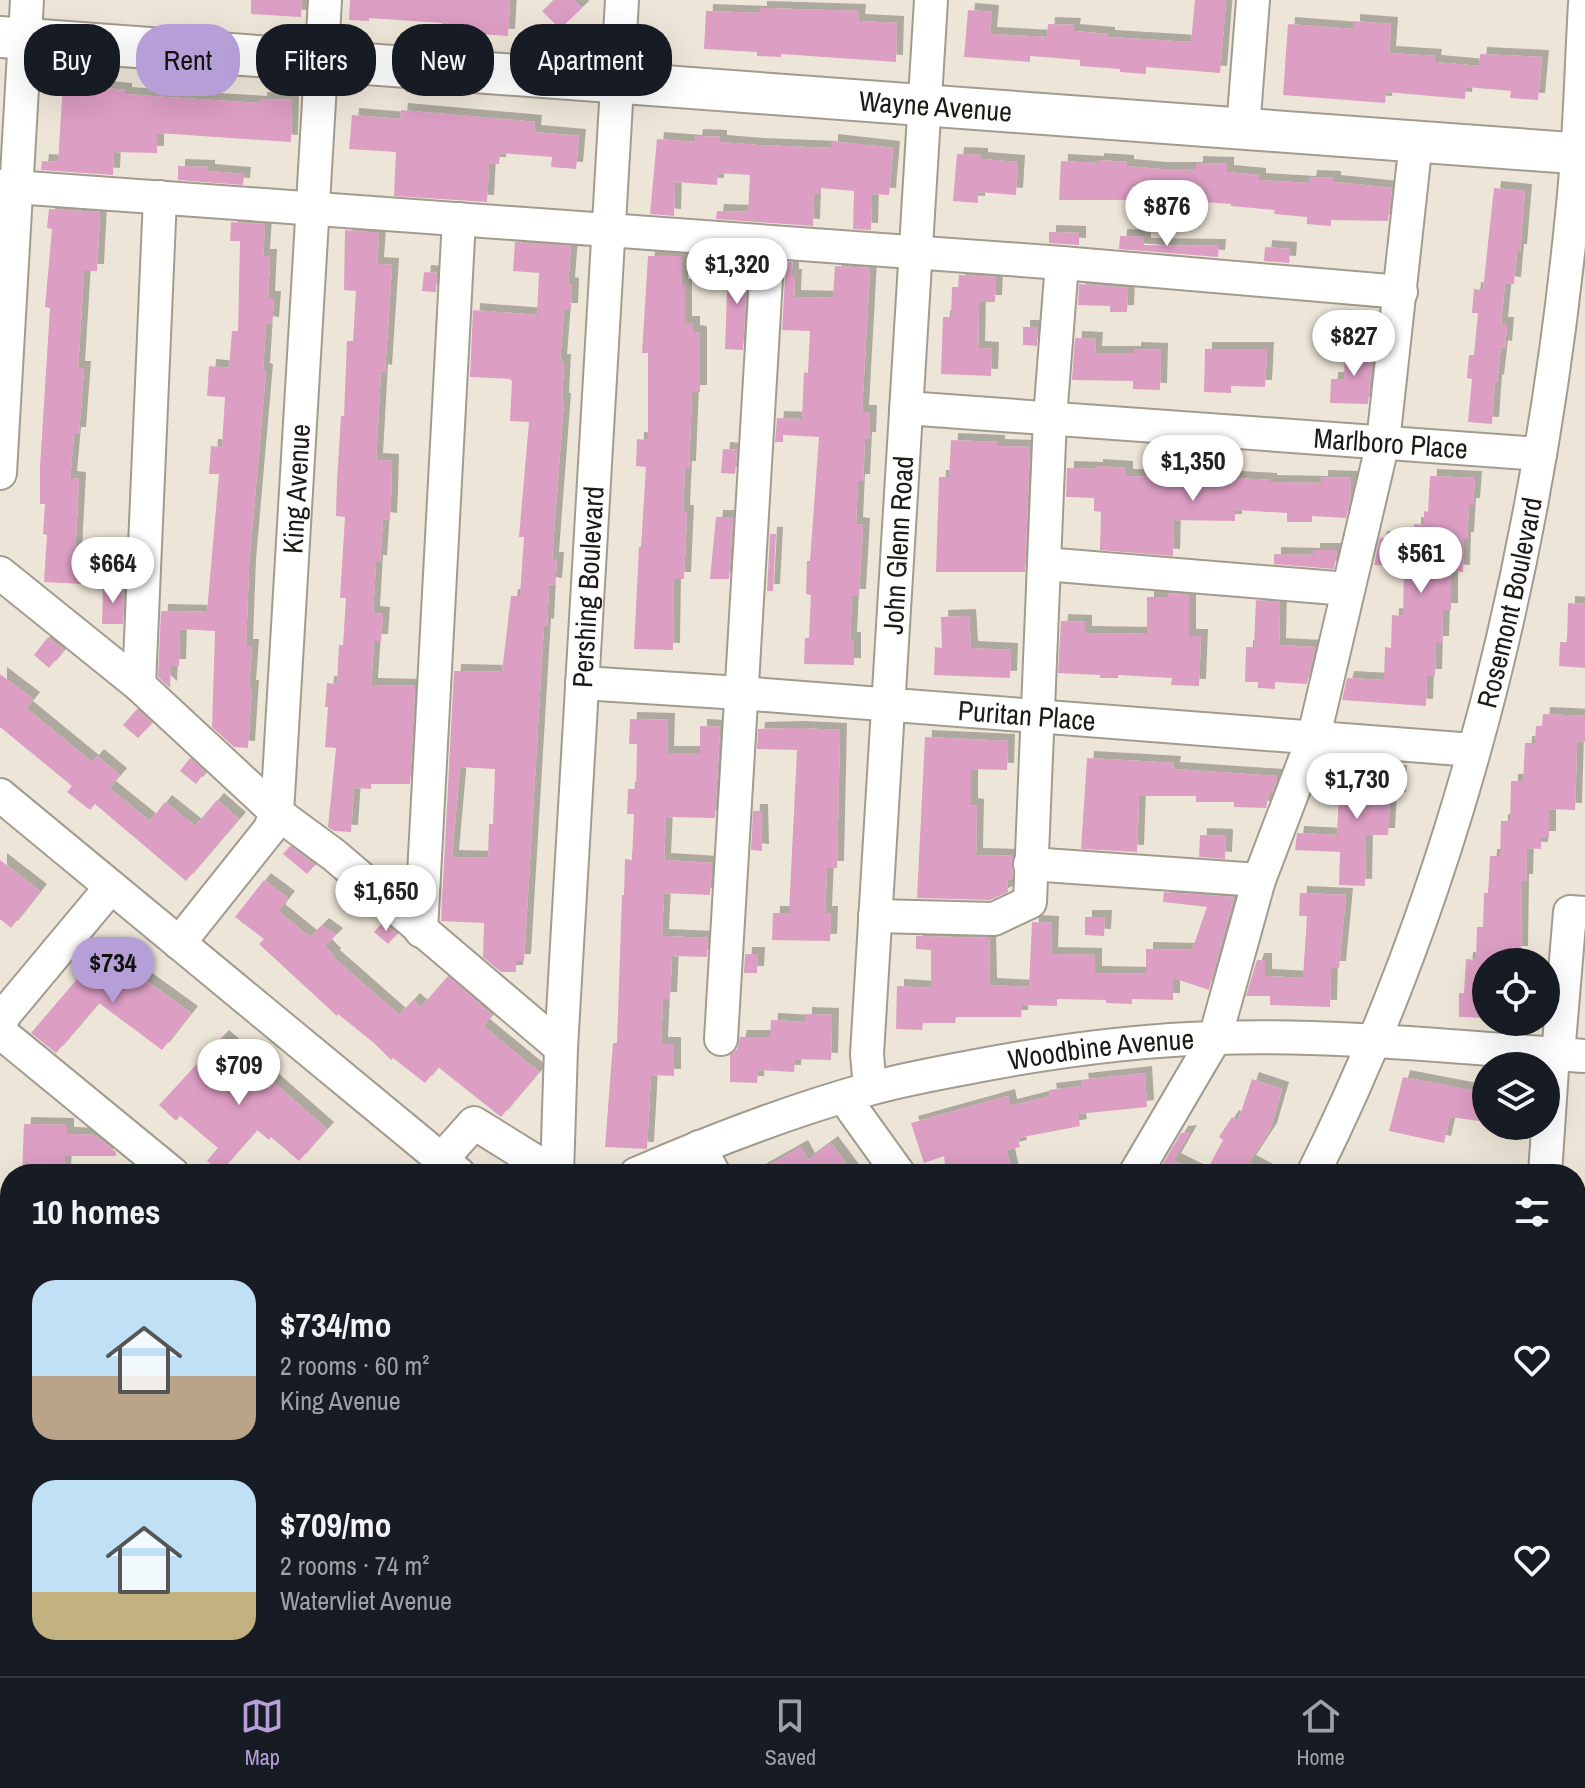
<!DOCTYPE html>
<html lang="en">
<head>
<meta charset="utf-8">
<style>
	:root { --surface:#171b24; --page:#20242c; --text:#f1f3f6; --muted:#9ea1a6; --line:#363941; --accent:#b69fd6 }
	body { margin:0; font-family:"Archivo Narrow",sans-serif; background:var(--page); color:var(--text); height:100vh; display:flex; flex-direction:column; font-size:30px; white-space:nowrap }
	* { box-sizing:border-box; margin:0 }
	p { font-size:26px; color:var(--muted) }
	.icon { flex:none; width:44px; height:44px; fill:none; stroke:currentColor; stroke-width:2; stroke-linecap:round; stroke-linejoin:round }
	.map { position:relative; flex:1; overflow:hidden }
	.panel { position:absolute; left:0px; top:1164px; width:1586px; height:512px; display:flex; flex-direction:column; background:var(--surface); border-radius:32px 32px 0 0; box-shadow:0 8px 32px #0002 }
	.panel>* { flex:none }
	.hud { position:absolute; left:24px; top:24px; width:800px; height:72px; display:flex; gap:16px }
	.tools { position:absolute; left:1472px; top:948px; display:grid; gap:16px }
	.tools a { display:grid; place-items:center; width:88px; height:88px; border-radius:50%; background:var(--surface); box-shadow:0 8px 32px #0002; font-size:40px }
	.price { position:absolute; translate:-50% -68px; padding:0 18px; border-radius:28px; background:#fff; color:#222; font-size:26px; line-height:52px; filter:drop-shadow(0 2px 4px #0008) }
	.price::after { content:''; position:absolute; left:50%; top:48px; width:24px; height:18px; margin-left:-12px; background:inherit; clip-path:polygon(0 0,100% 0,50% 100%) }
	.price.current { background:var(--accent); color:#111 }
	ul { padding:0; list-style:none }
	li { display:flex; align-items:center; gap:24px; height:200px; padding:0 32px }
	li span { display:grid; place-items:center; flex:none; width:224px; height:160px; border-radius:24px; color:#555 }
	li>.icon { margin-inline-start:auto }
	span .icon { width:96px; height:96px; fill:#fffc; stroke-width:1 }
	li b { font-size:34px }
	h2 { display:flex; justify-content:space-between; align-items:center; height:96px; padding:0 32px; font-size:34px }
	.tag { padding:0 28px; border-radius:32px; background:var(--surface); box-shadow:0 8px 32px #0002; font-size:28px; line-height:72px }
	.tag.current { background:var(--accent); color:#111 }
	.tab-bar { display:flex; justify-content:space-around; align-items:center; height:112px; border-top:2px solid var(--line); background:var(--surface); font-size:22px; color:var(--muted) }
	.tab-bar a { display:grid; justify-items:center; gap:4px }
	.tab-bar .current { color:var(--accent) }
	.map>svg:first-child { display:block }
</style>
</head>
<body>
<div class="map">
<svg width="1585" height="1676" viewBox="0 0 1585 1676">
	<defs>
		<filter id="shadow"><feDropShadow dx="7" dy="-7" stdDeviation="0" flood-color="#0004"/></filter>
	</defs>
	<rect width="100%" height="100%" fill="#ede6d8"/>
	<path fill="#dd9ec4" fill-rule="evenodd" filter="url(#shadow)" d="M251,0h51l-1,17 -50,-3z
		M350,0h160l-2,36 -29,-2v-3l-38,-3 1,-5 -73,-5v3l-20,-1z
		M554,0h20l8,8 -22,21 -18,-18z
		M1195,0h31l-6,73 -74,-6v7l-26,-2v-3l-40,-3v-6l-50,-4v6l-66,-5 4,-47 24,2 -2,22 57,3 1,-13 26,1 -1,6 35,3v3l83,5z
		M760,8l99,3 -1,10 39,2 -1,39 -115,-8v3l-24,-1v-4l-53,-3 2,-38 54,2z
		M1353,21l38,3 -2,29 46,3 -1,6 45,4 1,-12 62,3 -4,43 -28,-2 1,-7 -45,-4 -1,12 -79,-7 -1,11 -102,-8 5,-71 65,5z
		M63,84l62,6v4l40,3 95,6v-4l32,1 -1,42 -134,-9v20l-43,-1 -1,23 -72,-5 1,-9 16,1z
		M401,110l134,12 -1,10 45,4 -3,33 -25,-2 1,-10 -52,-4 -1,11h-10l-2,38 -93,-6 2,-44 -47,-3 3,-34 48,4z
		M696,136l24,1v5l37,3 74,3v-7l62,7 -4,47 -17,-1 -1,36 -18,-1 1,-38 -33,-3v6h-7l-1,32 -97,-7 1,-8 31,1 2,-37 -32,-2 -1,12 -42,-3 -1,34 -24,-2 7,-75 38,3z
		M957,154l24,1v4l37,3 -2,33 -38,-3v11l-25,-2z
		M1097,160l30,2v4l33,3h36v-6l31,1v8l32,3v5l50,3 1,-6 24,1v4l58,6 -4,33 -57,-1v6l-24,-2v-7l-33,-3 1,-4 -44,-4v-2l-42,-3v6l-64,-7h-66l2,-39 36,2z
		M178,166l30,1v4l36,3 -1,11 -65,-5z
		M1494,188l31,3 -5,60h-3l-3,33 -9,-1 -4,41h6l-2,24 -4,-1 -4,35 -2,-1 -3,43 -24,-2 4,-43 -5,-1 2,-23h5l4,-42h-6l2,-24 9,1z
		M49,209l51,3 -3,59h-13l-6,97h6l-5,66h-5l-4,44 9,1 -4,77h8l-2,28 -37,-2 3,-47 -4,-1 2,-30h-5v-37l10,-159 -5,-1 7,-78 -5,-1z
		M231,222l34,2 -2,32h7l-2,42h6l-2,26 -6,-1 -3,47 3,1 -17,195 -3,80h6l-3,41h3l-4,61 -14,-1 -22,-20 3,-96 -35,-2 -1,37h-8l-1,22 -12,-11 3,-66 46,1 12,-138h-10l2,-28 11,1 3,-50 -18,-1 2,-30 20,2 3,-37h6l2,-90h-10z
		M345,230l34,3 -2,31 15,1 -7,107 -4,-1 -5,89 16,1 -1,36 -1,23 -7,-1 -3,43h-4l-3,51 10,1 -2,27h-7l-3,44 44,1 -5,98h-39v5l-17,-1 -3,44 -17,-1 -6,-4 8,-79 -11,-1 3,-40h-3l2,-24 10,1 2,-39h4l3,-47h-6l5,-81 -9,-1 1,-35 4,-65h3l3,-75h6l3,-50 -12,-1z
		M1049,232l30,1v12l-30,-2z
		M1120,236l24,1v8l75,1 -1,11 -99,-8z
		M515,242l56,4 -3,38 4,1 -1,25h-7l-4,51h4l-2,39h2l-12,159h5l-2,26 -6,-1 -2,42 -3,-1 -20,336h-8v11h-15l-18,-15 1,-34 -43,-2 13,-250 48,1 9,-76h9l4,-59h-5l10,-115 -19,-1 2,-40 -2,-2 -40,-2 3,-67 64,5 2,-42 -26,-2zM460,767l35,2 -2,55h-4l-1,34 -36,-1z
		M1265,247l25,2 -1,14 -25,-2z
		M648,256h34l-1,30h4v37h8v9l7,1v59h-8l-3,76h-4l-2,44h4l-3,67h-10l-1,71 -39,-1 5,-102h2l5,-80 -10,-1 1,-27 11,1v-87h-6z
		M733,258l15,1 -5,91 -18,-1 2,-58h3z
		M786,262h6v14h3l-1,21 39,1 2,-32 35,2 -8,144h8l-1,27h-4l-2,42h-5l-2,43 7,1 -4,71h-7l-2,43h4v26l-50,-1 1,-26h4l2,-43 -5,-1 1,-33h3l9,-124 -36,-2v7h-8l2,-24 25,1 2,-47 4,1 2,-42 -28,-1z
		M424,272l13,1 -1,19 -14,-1z
		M959,275l37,2 -1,25h-16l-1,46 14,1 -1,27 -50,-2 2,-57h8l1,-30h6z
		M1079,284l49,4 -1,24h-17v-6l-32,-1z
		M1023,327h15l-1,19 -14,-1z
		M1075,338l21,1 -1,14h39v-4l27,1 -1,40 -27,-1v-8l-61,-1z
		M1345,347l28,1 -5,56 -38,-1 1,-24h13z
		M1205,349h62l-2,38 -34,-1v7l-27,-1z
		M951,440l47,2v4l32,1 -5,125h-89l3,-95h10z
		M723,449l14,1 -2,24 -14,-1z
		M1096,466l30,2v8l46,2v-6h28v4l70,4v2l51,1v-6l30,1 -1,22 -4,18 -34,-2v6h-25v-9l-52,-3v11l-61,-1 -1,36 -73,-6 1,-38 -7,-1v-13l-28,-1 1,-29 29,1z
		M1430,476l45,2 -2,27h-4l-2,34h-3l-1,33 -12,-1v39h-8l-1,33h-6l-1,33h-8l-1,30 -84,-6 5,-22 37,2 1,-33 6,1 1,-33 11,1 1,-50 -30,-1 6,-27 34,1v-15l10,1v-14l4,1z
		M716,517h17l-4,62h-19z
		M770,534h6l-3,57h-6z
		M1313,550h24l-3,19 -60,-5v-10l39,1z
		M103,586h21l-1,38h-21z
		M1168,593l21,2v41h12l-2,50 -28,-1 1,-7 -54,-3v3h-18v-3l-42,-2 3,-52 24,1v11l62,1v-37h21z
		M1256,600l24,2 -1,43 36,2 -8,37 -32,-2v7l-17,-1v-6h-13l1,-35h8z
		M1568,603l17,1v64l-26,-2 1,-24h7z
		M969,616l2,32 40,2 -1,28 -76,-3 1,-28 7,1 -1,-31z
		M48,637l16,13 -15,18 -15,-13z
		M0,674l33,25 -7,9 66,54 5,-6 23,19 -11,13 41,33 15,-19 30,24 22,-26 22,19 -53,62 -91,-77 -5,6 -23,-18 5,-6 -72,-59z
		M137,709l15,14 -14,15 -15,-13z
		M1543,714l42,2v26h-8l-2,68 -26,-1v29h-8v11l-14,-1 -1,33h-4l-1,72h-19v9h-16v56l-27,-1v-24h5l2,-34 10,1 1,-33h6l1,-34h4l2,-37h10l1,-35h9l1,-40h12l2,-38h10l1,-17h6z
		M630,719l38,1 -1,33h33v-27l20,1 -5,91 -49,-1 -2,43 48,3 -2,32 -46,-2 -2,43 46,2 -1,19 -35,-1 -2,43h-7l-2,45h13v32l-23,-1 -4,74 -42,-2 8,-104h4l5,-148h2l1,-36 7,1 2,-46h-7l1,-25h8l1,-45h-8z
		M797,728l43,2 -3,138h-10l-2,45h6l-1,28 -58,-1 1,-27h16l8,-163 -40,-1 1,-20z
		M925,737l83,4 -1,29 -36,-1v36l6,1 -1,49 37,1 -1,24 -5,-1 1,13 -18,8 -73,-2z
		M190,758l15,14 -9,12 -16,-13z
		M1087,758l87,5 -1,6 104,7v4l-5,13h-3l-3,15 -32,-1v-5h-38v-6h-57l-2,56 -56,-3z
		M1340,770l60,2 -1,27h-9l-2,36h-22l-1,51 -26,-1 1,-33 -45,-2 2,-17 40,2z
		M753,811h8l1,40 -11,-1z
		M1200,835l26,1 -1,23 -26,-2z
		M290,846l25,19 -8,9 -24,-20z
		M0,860l40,31 -29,37 -11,-9z
		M264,880l24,18 -10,13 32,26 12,-12 14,10 -11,11 9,9 -1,2 66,58 14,-15 8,7 27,-31 44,39 -9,11 56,46 -38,45 -63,-50 -13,16 -32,-25 -2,2 -17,-17 -36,-29 -1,2 -78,-72 5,-5 -29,-22z
		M1164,892l70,5 -25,93 -36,-12v22l-41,-1v5l-26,-1v-3l-49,-1v7l-35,-1 -1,12h-65l-1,6h-32l-1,7 -26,-1 1,-43 34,2v-38l-15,-1v-13l73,2 1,47 39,2 3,-65 20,1 -1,31 44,1v18l51,1v-25l46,1 15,-43 -44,-5z
		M1300,893l46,2 -7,73h-8l-1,39 -60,-2v-9h-24l11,-36h8v16l38,2 4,-62h-8z
		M1085,917h20l-1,19 -19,-1z
		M383,922l14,12 -9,10 -14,-12z
		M102,950l33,27 2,-3 54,39 -29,37 -63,-47 -43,50 -25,-20z
		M745,954h13l-1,19h-13z
		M805,1014l27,1 -1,45 -36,-1 -1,13 -36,-2 -1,13 -27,-1v-27l7,-6 3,-12h30l1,-17 34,2z
		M222,1037l105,92 -28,32 -28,-24 -2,3 -12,-10 -37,42 -13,-11 11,-13 -38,-32 -4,5 -17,-16z
		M1145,1073l2,34 -69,7 2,12 -62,12 2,9 -13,3 5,24h-66l-2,-18 -20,7 -13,-40 97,-27 2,10 40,-10 -1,-6 33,-4 -1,-6z
		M1403,1077l83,16v29l-36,-5 -6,26 -55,-12z
		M1252,1079l30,10 -12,41 -21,32 23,12h-67l18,-34 -4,-3 13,-20 6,4z
		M24,1124l43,1v9l28,1 21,17v4h-51l-1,18h-42z
		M1190,1132l-16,28 28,14h-45l24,-41z
		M831,1143l23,31h-101l48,-27 7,13z"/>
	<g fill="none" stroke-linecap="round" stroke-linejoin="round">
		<defs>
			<g id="minor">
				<path d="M1243,129l10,-129"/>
				<path d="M0,186l1062,77 339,29"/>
				<path id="s1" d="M906,408l634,46"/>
				<path d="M0,473l27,-473"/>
				<path d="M1044,564l304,25"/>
				<path d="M0,573l139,112 138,128 57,42 227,193"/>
				<path id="s2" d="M582,683l158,10 733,57"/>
				<path d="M139,685l21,-488"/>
				<path d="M0,795l459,379"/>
				<path d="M1030,864l229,16"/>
				<path d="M875,916l119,3 36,-17 20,-484 12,-155"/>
				<path d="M421,931l38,-712"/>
				<path id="s3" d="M179,943l90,-113 8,-17 48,-813"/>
				<path d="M0,1025l5,-11 106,-127"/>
				<path d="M0,1032l173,142"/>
				<path d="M721,1039l47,-795"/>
				<path d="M1558,1055l12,-143 15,1"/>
				<path id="s4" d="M870,1088l-3,-34 64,-1054"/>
				<path d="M846,1096l7,14 46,64"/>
				<path d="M699,1147l15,27"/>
				<path d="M441,1160l33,-37 82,51"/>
				<path id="s5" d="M557,1174l4,-126 61,-1048"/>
				<path id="s6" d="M636,1174c76,-33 153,-63 233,-85 35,-10 71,-16 107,-23 79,-15 159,-26 240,-28 124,-4 246,10 369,18"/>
				<path d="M1135,1174l80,-136 44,-158 55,-144 69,-294 33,-301"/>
				<path id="s7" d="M1313,1174c150,-301 228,-636 260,-969 7,-67 8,-134 12,-201"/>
				<path d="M1545,1174l8,-120"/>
				<path d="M336,1666l33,10"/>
				<path d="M687,1666l8,10"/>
				<path d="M892,1666l7,10"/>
				<path d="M1086,1666l8,10"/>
				<path d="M1269,1666l8,10"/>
				<path d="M70,1676l1,-10"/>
				<path d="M258,1676l2,-10"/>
				<path d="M435,1676l3,-10"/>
				<path d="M1004,1676l8,-10"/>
				<path d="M1195,1676l10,-10"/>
				<path d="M1508,1676l1,-10"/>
			</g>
			<g id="major">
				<path id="s8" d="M0,37l1585,117"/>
			</g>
		</defs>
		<use href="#minor" stroke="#a29c8f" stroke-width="36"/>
		<use href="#major" stroke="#a29c8f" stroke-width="44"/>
		<use href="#minor" stroke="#fff" stroke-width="32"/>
		<use href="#major" stroke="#fff" stroke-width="40"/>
	</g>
	<g text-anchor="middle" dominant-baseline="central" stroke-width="6" stroke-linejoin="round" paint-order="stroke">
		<g font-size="28" fill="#1d1b15" stroke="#ede6d8">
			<text stroke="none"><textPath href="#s8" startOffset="938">Wayne Avenue</textPath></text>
			<text stroke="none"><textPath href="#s1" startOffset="486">Marlboro Place</textPath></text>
			<text stroke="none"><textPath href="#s3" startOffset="488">King Avenue</textPath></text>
			<text stroke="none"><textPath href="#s4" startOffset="544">John Glenn Road</textPath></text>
			<text stroke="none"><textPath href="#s5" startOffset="588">Pershing Boulevard</textPath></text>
			<text stroke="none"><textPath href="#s7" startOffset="606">Rosemont Boulevard</textPath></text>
			<text stroke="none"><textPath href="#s2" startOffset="446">Puritan Place</textPath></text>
			<text stroke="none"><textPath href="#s6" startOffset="484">Woodbine Avenue</textPath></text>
		</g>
	</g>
</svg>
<div class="tools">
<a><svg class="icon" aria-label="locate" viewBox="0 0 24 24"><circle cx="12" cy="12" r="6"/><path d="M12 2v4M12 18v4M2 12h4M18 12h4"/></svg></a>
<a><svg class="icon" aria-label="layers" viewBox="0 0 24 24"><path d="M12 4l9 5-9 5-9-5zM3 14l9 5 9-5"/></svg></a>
</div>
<b class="price" style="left:1167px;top:248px">$876</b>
<b class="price" style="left:737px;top:306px">$1,320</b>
<b class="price" style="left:1354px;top:378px">$827</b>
<b class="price" style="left:1193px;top:503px">$1,350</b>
<b class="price" style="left:1421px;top:595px">$561</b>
<b class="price" style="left:113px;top:605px">$664</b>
<b class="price" style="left:1357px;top:821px">$1,730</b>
<b class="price" style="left:386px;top:933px">$1,650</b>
<b class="price current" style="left:113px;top:1005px">$734</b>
<b class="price" style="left:239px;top:1107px">$709</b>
<div class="hud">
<a class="tag">Buy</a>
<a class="tag current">Rent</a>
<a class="tag">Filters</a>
<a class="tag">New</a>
<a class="tag">Apartment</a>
</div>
<section class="panel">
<h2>10 homes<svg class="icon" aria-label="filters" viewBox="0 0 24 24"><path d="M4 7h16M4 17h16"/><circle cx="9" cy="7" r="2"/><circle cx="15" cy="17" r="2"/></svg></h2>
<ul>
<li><span style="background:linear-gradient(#bfe0f5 60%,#b9a48a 0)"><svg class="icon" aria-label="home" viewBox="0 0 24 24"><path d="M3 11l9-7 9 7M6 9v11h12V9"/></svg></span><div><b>$734/mo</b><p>2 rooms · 60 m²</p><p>King Avenue</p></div><svg class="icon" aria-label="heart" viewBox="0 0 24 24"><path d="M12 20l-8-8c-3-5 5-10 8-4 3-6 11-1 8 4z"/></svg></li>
<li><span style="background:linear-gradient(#bfe0f5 70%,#c2b280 0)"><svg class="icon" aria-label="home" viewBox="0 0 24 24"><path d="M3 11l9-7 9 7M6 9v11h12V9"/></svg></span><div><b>$709/mo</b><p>2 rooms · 74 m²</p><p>Watervliet Avenue</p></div><svg class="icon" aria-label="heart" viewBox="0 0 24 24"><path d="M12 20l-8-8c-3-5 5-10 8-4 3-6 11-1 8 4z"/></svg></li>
</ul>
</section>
</div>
<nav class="tab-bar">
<a class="current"><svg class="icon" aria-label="map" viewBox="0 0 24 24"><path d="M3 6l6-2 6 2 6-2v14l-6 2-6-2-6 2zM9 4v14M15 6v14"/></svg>Map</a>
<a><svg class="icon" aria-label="saved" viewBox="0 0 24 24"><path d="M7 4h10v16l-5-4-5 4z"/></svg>Saved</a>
<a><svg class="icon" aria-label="home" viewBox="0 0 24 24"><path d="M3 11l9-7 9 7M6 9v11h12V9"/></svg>Home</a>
</nav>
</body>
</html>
